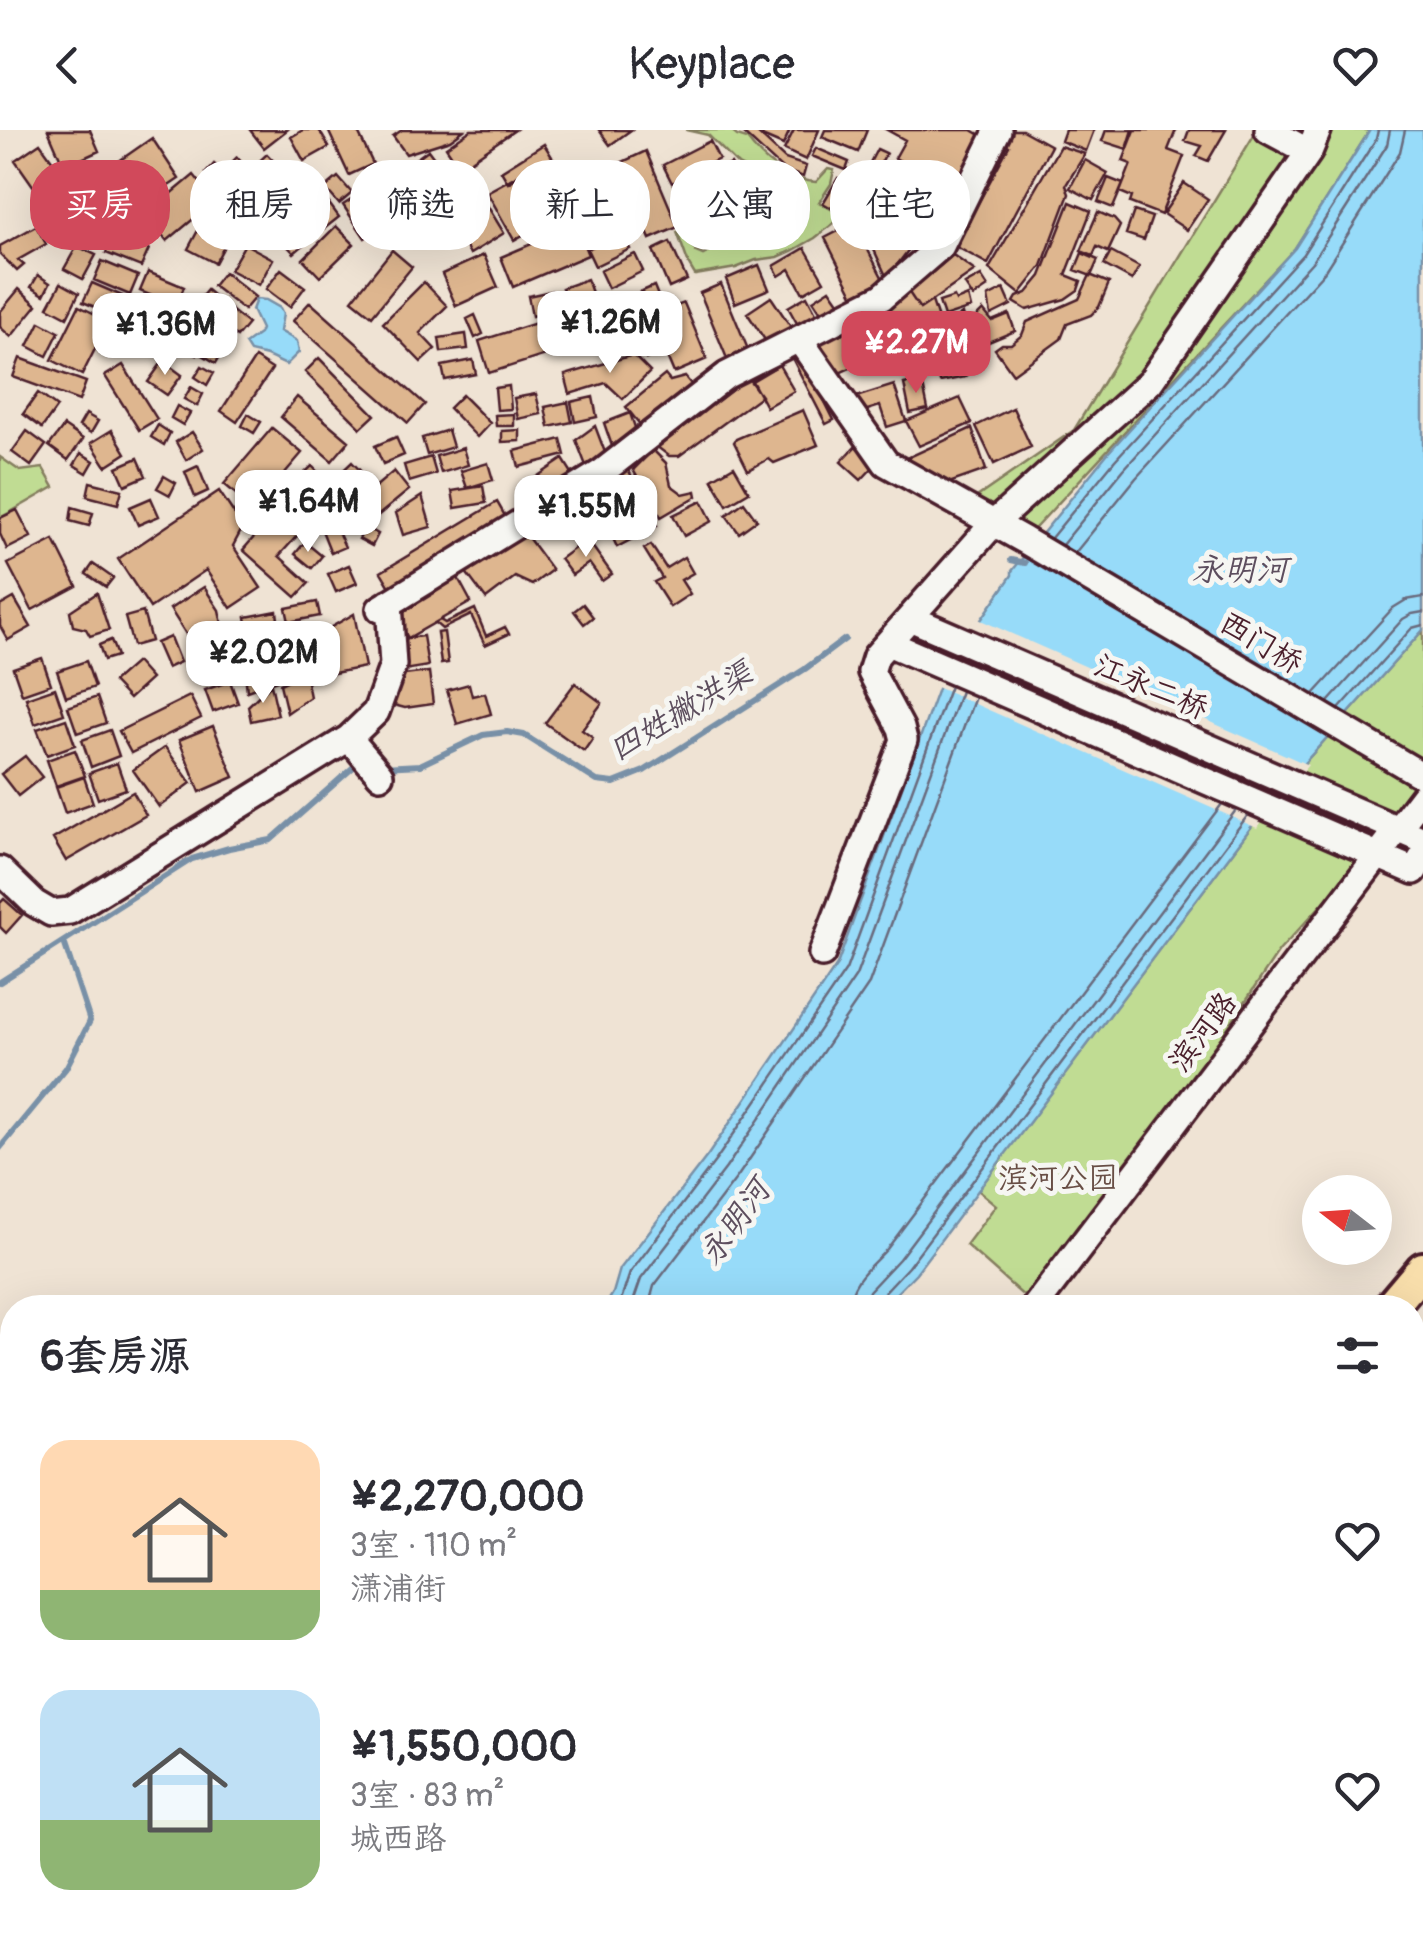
<!DOCTYPE html>
<html lang="zh">
<head>
<meta charset="utf-8">
<style>
	:root { --surface:#fff; --page:#f7f7f7; --text:#2b2b33; --muted:#7c7c81; --accent:#d1495b }
	body { margin:0; font-family:Pangolin,"LXGW WenKai TC",sans-serif; background:var(--page); color:var(--text); height:100vh; display:flex; flex-direction:column; font-size:38px; white-space:nowrap }
	* { box-sizing:border-box; margin:0 }
	p { font-size:32px; color:var(--muted) }
	.icon { flex:none; width:55px; height:55px; fill:none; stroke:currentColor; stroke-width:2; stroke-linecap:round; stroke-linejoin:round }
	.map { position:relative; flex:1; overflow:hidden }
	.panel { position:absolute; left:0px; top:1165px; width:1425px; height:642px; display:flex; flex-direction:column; background:var(--surface); border-radius:40px 40px 0 0; box-shadow:0 10px 40px #0002 }
	.panel>* { flex:none }
	.hud { position:absolute; left:30px; top:30px; width:1365px; height:90px; display:flex; gap:20px }
	.needle { width:65px; rotate:287deg }
	.buttons { position:absolute; left:1302px; top:1045px; display:grid; gap:20px }
	.buttons a { display:grid; place-items:center; width:90px; height:90px; border-radius:50%; background:var(--surface); box-shadow:0 10px 40px #0002; font-size:50px }
	.price { position:absolute; translate:-50% -85px; padding:0 22px; border-radius:20px; background:#fff; color:#222; font-size:32px; line-height:65px; filter:drop-shadow(0 2px 5px #0008) }
	.price::after { content:''; position:absolute; left:50%; top:60px; width:30px; height:22px; margin-left:-15px; background:inherit; clip-path:polygon(0 0,100% 0,50% 100%) }
	.price.on { background:var(--accent); color:#fff }
	ul { padding:0; list-style:none }
	li { display:flex; align-items:center; gap:30px; height:250px; padding:0 40px }
	li span { display:grid; place-items:center; flex:none; width:280px; height:200px; border-radius:30px; color:#555 }
	li>.icon { margin-inline-start:auto }
	span .icon { width:120px; height:120px; fill:#fffc; stroke-width:1 }
	li b { font-size:42px }
	h2 { display:flex; justify-content:space-between; align-items:center; height:120px; padding:0 40px; font-size:42px }
	.chip { padding:0 35px; border-radius:40px; background:var(--surface); box-shadow:0 10px 40px #0002; font-size:35px; line-height:90px }
	.chip.on { background:var(--accent); color:#fff }
	header { display:flex; justify-content:space-between; align-items:center; height:130px; padding:0 40px; background:var(--surface); font-size:45px; font-weight:600 }
	.map>svg:first-child { display:block }
</style>
</head>
<body>
<header><svg class="icon" aria-label="back" viewBox="0 0 24 24"><path d="M15 5l-7 7 7 7"/></svg>Keyplace<svg class="icon" aria-label="heart" viewBox="0 0 24 24"><path d="M12 20l-8-8c-3-5 5-10 8-4 3-6 11-1 8 4z"/></svg></header>
<div class="map">
<svg width="1423" height="1807" viewBox="0 0 1423 1807">
	<rect width="100%" height="100%" fill="#efe3d4"/>
	<filter id="ink" filterUnits="userSpaceOnUse"><feTurbulence type="fractalNoise" baseFrequency=".01" numOctaves="2"/><feDisplacementMap in="SourceGraphic" scale="20" xChannelSelector="R" yChannelSelector="G"/><feConvolveMatrix kernelMatrix="1 2 1 2 8 2 1 2 1" color-interpolation-filters="sRGB"/></filter>
	<g filter="url(#ink)">
		<path fill="#ead6bf" d="M612,1795h258l-9,12h-246z"/>
		<path fill="#c0dc93" stroke="#857e5f" stroke-width="2.5" d="M686,0h44l7,6 10,3c17,23 40,41 69,43l12,-13 6,1 -3,14 -12,18 24,14 -28,22 -23,13 -14,6 -22,3 -20,8 -41,7 -6,-10 -12,-33 6,-1 13,21 7,3 78,-40 5,-12 9,-6 -6,-4 -23,-9 -6,-8 -22,-11 -30,-30z
			M1257,0h113l-75,118 -271,292 -60,-34 110,-76z
			M0,327l20,14 23,-3 11,19 -54,31z
			M1423,500v164l-144,157 -199,297 -45,58 -69,-61 30,-40 -18,-15 295,-392z
			M1413,1647l10,3v157h-465l3,-12h451z
			M141,1795h62l-6,12h-101l24,-11 16,3z"/>
		<path fill="#97dbf9" stroke="#7890a7" stroke-width="2.5" d="M1370,0h53v500l-150,168 -357,475 -33,34 -279,1 9,-15 7,-24 88,-114 129,-190 106,-290 69,-100v-4l95,-117 188,-206z
			M256,169l10,1 14,8 3,6 -3,17 17,10 2,11 -13,13 -19,-9 -17,-4 -5,-8 14,-10 2,-5 -9,-19z
			M203,1795h169l-8,12h-167z"/>
		<path fill="#efe3d4" d="M976,488l332,147 -51,63 -323,-142 5,-13z"/>
		<g fill="none" stroke-linecap="round" stroke-linejoin="round">
			<path stroke="#696a7d" stroke-width="2.5" d="M1051,408l64,-78 188,-206 73,-115 2,-9
				M1062,415l62,-76 188,-207 75,-117 3,-15
				M1075,423l61,-75 188,-206 76,-120 5,-22
				M1314,564l79,-86 13,-8 17,-3
				M1328,572l75,-83 9,-5 11,-2
				M1339,579l73,-81 11,-3
				M616,1178l6,-11 8,-24 86,-113 130,-190 104,-284
				M631,1178l10,-29 85,-111 130,-192 105,-285
				M648,1178l6,-22 84,-110 131,-192 106,-287
				M849,1178c1,-27 21,-41 38,-59l335,-445
				M864,1178l5,-17 30,-32 337,-449
				M877,1178l2,-10 29,-31 340,-452"/>
			<path stroke="#7890a7" stroke-width="6" d="M1011,430l14,3
				M383,637l37,-2 63,-30 24,-3 17,3 73,46 17,2 30,-12 161,-102 40,-30
				M0,852l192,-123 37,-11 42,-8 87,-77 3,1
				M0,1018l66,-80 24,-47 -26,-79"/>
		</g>
		<path fill="#deb68f" stroke="#4a1f2b" stroke-width="2.5" d="M48,0h42l9,21 -35,16z
			M250,0h37l-23,18z
			M303,0h16l10,17 -25,14 -13,-24z
			M328,0h29l16,34 -24,11z
			M402,0h62l-14,10 -44,14 -13,-18z
			M471,0h44l-55,38 -14,-21z
			M599,0h32l-21,15z
			M746,0h8l31,29 21,7 -3,11 -20,-7 -40,-37z
			M765,0h25l-7,15 -21,-9z
			M794,0h25l-13,30 -22,-10z
			M825,0h42l-9,22 -36,-15z
			M887,0h85l12,7 -34,65 -20,-10 -3,-17 -32,-17 10,-18z
			M1011,0h11l29,16 -63,118 -33,-18 54,-100 -5,-3z
			M1065,0h29l-8,21 -25,-10z
			M1106,0h27l-6,19 -25,-8z
			M1135,0h41l-8,20 16,6 -23,59 -31,-12 2,-6 -12,-5 11,-28 -8,-3z
			M1189,0h37l-18,31 -12,-5 6,-10 -17,-5z
			M152,8l27,41 -46,31 -27,-40z
			M710,11l9,18 -47,24 -9,-18z
			M40,13l21,29 -25,18 -21,-30z
			M544,14l21,34 -11,7 -14,-22 -32,20 -7,-12z
			M1060,16l25,8 -19,31 3,9 -27,72 -22,28 -31,-25z
			M816,18l33,14 -3,8 -34,-14z
			M877,19l9,4 -35,68 -7,-8z
			M428,20l23,31 -26,19 -23,-31z
			M646,21l32,76 -28,12 -32,-75z
			M267,24l14,15 -29,27 -25,-29 10,-10 12,14z
			M1085,30l23,13 -15,27 -23,-12z
			M540,33l14,22 31,-16 19,34 -25,13 -5,-10 -60,34 -27,-48z
			M214,34l26,24 -8,8 -26,-23z
			M731,34l9,16 -58,33 -8,-16z
			M886,34l37,22 -15,25 -36,-22z
			M309,43l12,16 -32,23 -12,-16z
			M98,45l16,22 -61,42 -15,-23z
			M194,45l21,26 -48,40 -21,-26z
			M397,45l21,33 -21,14 -22,-32z
			M338,47l14,16 -13,11 -14,-16z
			M838,48l17,9 -15,26 -17,-10z
			M1108,48l15,6 -10,24 -15,-6z
			M1184,53l24,16 -21,31 -24,-16z
			M762,55l12,23 -77,41 -12,-24z
			M365,61l21,32 -21,15 -22,-33z
			M479,62l25,41 -34,21 -12,-21 -17,5 -10,-16z
			M325,68l14,19 -25,20 -14,-19z
			M1070,72l21,9 -25,64 15,6 -3,9 -13,9 -38,11 -13,-8 3,-5 10,-4 14,-17z
			M924,74l23,13 -11,19 -23,-13z
			M866,78l47,36 -26,34 -28,-61z
			M1134,81l18,6 -8,23 -18,-6z
			M1098,82l16,7 6,7 -12,26 -11,-5 -4,9 -12,-5z
			M202,93l27,14 -14,26 -27,-14z
			M854,93l30,58 -30,15 -29,-58z
			M576,95l12,30 -75,32 -12,-30z
			M36,96l10,18 -28,16 6,5 -7,6 -17,-17v-8z
			M293,96l14,16 -13,11 -14,-15z
			M336,96l18,18 -34,33 -17,-18z
			M622,103l8,16 -35,17 -8,-17z
			M113,104l36,15 -8,18 -35,-14z
			M670,112l17,38 -18,8 -16,-38z
			M245,114l28,15 -14,26 -29,-15z
			M77,116l19,9 -13,24 -19,-10z
			M805,118l19,33 -21,12 -13,-24 -11,7 -5,-10z
			M392,120l20,17 -40,49 -20,-16z
			M1111,122l28,15 -7,13 -28,-15z
			M1082,123l16,7 -7,16 -16,-6z
			M635,124l8,17 -35,17 -8,-17z
			M484,125l14,32 -42,19 -14,-32z
			M953,125l22,16 -55,38 -14,-21 22,-12z
			M102,131l36,15 -8,19 -36,-15z
			M759,135l10,24 -34,14 -9,-24z
			M281,139l24,18 -15,20 -24,-18z
			M148,142l36,15 -8,19 -36,-15z
			M224,142l31,25 -11,13 -31,-24z
			M38,145l12,8 -6,12 -13,-8z
			M1090,145l19,8 -10,24 -8,8 -24,9 -6,15 -48,35 -18,-25 7,-5h9l11,-9 5,-13 52,-23z
			M981,146l7,11 -15,10 -8,-12z
			M587,149l18,50 -25,9 -18,-50z
			M424,152l23,24 -27,27 15,16 -14,13 -38,-39z
			M61,153l18,10 -12,24 -19,-10z
			M92,153l35,15 -8,19 -36,-15z
			M721,154l26,63 -19,14 -28,-68z
			M654,156l10,25 20,-8 23,56 -33,14 -34,-81z
			M906,158l14,21 12,-8 7,21 -31,8 -3,22 -24,-2 -19,-32z
			M19,159l18,16 -26,32 -11,-10v-15z
			M830,159l9,13 -17,12 -9,-14z
			M1004,159l7,16 -20,10 -3,-18z
			M207,160l41,34 -11,13 -41,-34z
			M551,161l4,20 -23,5 -4,-20z
			M807,166l10,19 -19,10 -10,-18z
			M968,166l3,12 -27,9 -5,-15 15,-5 2,4z
			M771,167l20,30 -24,16 -20,-30z
			M135,170l36,15 -8,19 -36,-15z
			M310,172l115,102 -17,19 -115,-102z
			M79,176l30,15 -27,54 -30,-15z
			M983,180l9,11 17,-7 6,17 -29,12 -10,-26z
			M962,184l7,32 -36,8 -1,-10h-13l-1,8h-10l3,-23 33,-3z
			M475,185l8,19 -8,4 -8,-19z
			M568,189l5,21 -23,5 -5,-21z
			M855,190l17,38 -41,19 -19,-31z
			M40,192l19,10 -12,24 -19,-10z
			M176,193l29,16 -8,16 -30,-15z
			M536,193l10,32 -57,18 -10,-32z
			M625,195v29l-12,1 -1,-29z
			M646,198l11,26 -11,5 -12,-26z
			M466,204l2,15 -27,3 -2,-14z
			M210,214l13,7 -7,12 -13,-8z
			M799,220l35,70 -8,4 -36,-70z
			M967,222l3,16 -4,9 -26,5 -5,-24z
			M633,225l17,17 -27,27 -17,-16 -36,11 -5,-19z
			M20,228l66,24 -7,19 -66,-24z
			M255,228l17,11 -35,53 -16,-11z
			M319,228l56,57 -14,13 -56,-56z
			M473,230l3,14 -31,6 -3,-14z
			M163,231l19,14 -15,20 -19,-13z
			M123,235l34,54 -18,11 -34,-54z
			M779,235l15,26 -28,16 -14,-26z
			M202,236l12,7 -7,12 -12,-8z
			M665,245l5,6 15,-4 10,12 -50,42 -19,-24z
			M748,248l13,18 -82,60h-10l-13,-10z
			M922,250l6,29 -18,4 -6,-29z
			M894,255l12,36 -19,6 -7,-21 -19,6 -5,-15z
			M509,256l2,23 -14,1 -2,-22z
			M191,257l12,7 -6,12 -13,-7z
			M38,263l19,14 -15,21 -19,-14z
			M536,264l5,20 -23,5 -4,-21z
			M462,265l28,28 -13,14 -28,-29z
			M297,267l52,44 -17,20 -51,-44z
			M593,267l4,20 -22,5 -4,-20z
			M960,268l12,25 -53,23 -13,-25z
			M568,272l4,20 -23,5 -4,-20z
			M177,276l13,7 -7,12 -12,-7z
			M1013,278l18,39 -37,17 -18,-38z
			M803,280l15,35 -44,18 -5,-4 -21,11 -14,-28 2,-3z
			M630,283l8,23 -26,10 -8,-23z
			M86,284l12,7 -7,12 -12,-7z
			M248,284l13,8 -7,11 -12,-7z
			M514,284v12h-18l-1,-11z
			M158,295l12,8 -6,12 -13,-8z
			M64,296l19,13 -15,21 -19,-14z
			M595,296l14,37 -21,8 -12,-31z
			M272,298l30,25 -48,56 -30,-25z
			M972,298l14,42 -37,13 -11,-1 -31,-24z
			M112,300l14,23 -20,13 -15,-23z
			M448,300l5,17 -26,8 -5,-17z
			M520,300v11l-18,1v-11z
			M27,301l19,14 -15,21 -19,-14z
			M192,302l11,17 -17,11 -10,-18z
			M396,307l8,18 -21,9 -8,-18z
			M561,309l4,16 -46,12 -4,-16z
			M856,316l19,19 -14,15 -20,-18z
			M463,318l5,17 -27,8 -5,-17z
			M653,320l13,13 5,22 12,9 13,-3 1,5 -36,21 -28,-47z
			M81,323l13,8 -7,12 -13,-8z
			M431,327l5,17 -27,8 -5,-17z
			M138,328l8,18 -21,9 -8,-18z
			M563,329l12,19 -31,21 -12,-19z
			M352,332l18,19 -40,39 -35,-38 17,-16 17,18z
			M488,333l5,17 -26,8 -6,-17z
			M198,336l10,25 -13,6 -10,-25z
			M734,336l15,26 -22,13 -15,-26z
			M627,337l30,59 -40,21 -9,-19 -24,13 -21,-41z
			M394,341l15,19 -40,33 -15,-18z
			M164,346l12,7 -6,12 -13,-7z
			M90,352l32,8 -4,14 -31,-8z
			M483,356l3,17 -31,5 -3,-17z
			M219,361l24,36 -10,19 28,42 -30,20 -25,-38 -56,38 -32,-49z
			M422,366l9,31 -28,8 -7,-22z
			M151,368l8,18 -21,9 -8,-18z
			M702,371l10,20 -28,15 -11,-21z
			M497,372l11,19 -115,71 -12,-20z
			M744,372l13,18 -18,13 -13,-18z
			M72,377l21,6 -4,13 -19,-5z
			M280,377l24,21 -25,28 30,27 -13,14 -53,-47z
			M17,380l14,27 -24,12 -7,-15v-16z
			M334,393l11,24 -14,6 -10,-25z
			M366,397l12,7 -6,12 -13,-7z
			M521,398l31,42 -20,15 -17,-8 -29,22 -21,-28z
			M587,409l25,35 -10,7 -13,-18 -17,12 -12,-16z
			M54,410l23,46 -45,24 -24,-46z
			M305,412l17,14 -10,12 -17,-14z
			M651,415l15,23 18,-11 9,16 -12,7 9,14 -20,13 -16,-25 8,-4 -18,-29z
			M93,434l20,14 -7,9 -20,-13z
			M349,435l8,18 -21,9 -8,-18z
			M457,446l14,26 -63,36 -15,-25z
			M204,457l15,23 3,14 -21,13 11,18 -9,6 -33,-52z
			M97,463l12,37 -19,6 -4,-7 -13,-3 -3,-15z
			M14,468l17,29 -23,13 -8,-14v-20z
			M317,472l3,14 -31,6 -3,-14z
			M583,474l10,13 -9,7 -10,-13z
			M475,479l11,27 19,-9 4,7 -24,11 -14,-30 -29,14 -7,-6 5,-3 5,3z
			M277,481l2,18 -30,5 -3,-17z
			M143,482l8,29 -18,5 -8,-29z
			M354,484l11,53 -36,7 -8,-41z
			M311,500l12,33 -76,28 -4,-37z
			M444,502l4,31 -7,1 -4,-31z
			M423,506l5,30 -24,4 -4,-31z
			M170,507l10,25 -13,6 -11,-25z
			M111,510l6,16 -13,4 -5,-15z
			M232,515l10,24 -13,6 -10,-25z
			M42,528l9,26 -29,10 -9,-26z
			M86,531l9,26 -29,10 -9,-26z
			M136,532l15,17 -22,20 -16,-17z
			M305,542l5,25 -23,16 -7,-29z
			M429,542l4,32 -28,4 -15,-4 6,-28z
			M230,551l8,22 -25,9 -8,-22z
			M575,553l27,20 -20,27 11,8 -9,13 -39,-28z
			M271,554l7,31 -27,6 -3,-15z
			M469,554l3,12 13,-3 6,21 -34,10 -10,-34z
			M55,558l9,26 -29,10 -9,-26z
			M190,566l11,22 -70,35 -12,-22z
			M97,567l9,26 -29,10 -9,-26z
			M66,589l9,26 -28,10 -10,-26z
			M213,596l21,51 -34,15 -21,-52z
			M110,600l9,26 -28,11 -9,-27z
			M165,617l26,36 -32,24 -26,-37z
			M75,620l10,26 -29,10 -9,-26z
			M25,626l17,21 -24,19 -17,-22z
			M117,633l9,26 -28,10 -9,-26z
			M84,647l9,26 -28,10 -9,-26z
			M133,662l13,23 -80,46 -13,-22z
			M4,769l18,16 -16,18 -6,-6v-24z
			M1423,1195v50l-11,-9v-28z
			M1412,1236l11,9v29l-9,11z
			M1412,1284l11,9v36l-11,14z
			M1423,1353v97l-11,-9v-75z
			M1412,1441l11,9v34l-11,11z
			M1412,1551l11,3v78l-11,-3z
			M688,1795h82l14,9 -2,3h-102z
			M919,1795h36l2,2 -7,10h-40z"/>
		<g fill="none" stroke-linecap="round" stroke-linejoin="round">
			<defs>
				<path id="minor" d="M1268,0l41,22
					M799,209l87,124 138,77 399,236
					M380,479l221,-136 126,-98 155,-78 59,-51 57,-116
					M910,488l513,222
					M888,513l526,228 9,-15
					M349,608l31,37
					M0,740l34,33 17,10 19,-2 279,-173 27,-26 17,-47 -4,-62
					M822,824l82,-214 -3,-12 -30,-56 5,-16 118,-133 156,-141 159,-230 9,-22
					M1034,1178l389,-512"/>
				<path id="major" d="M1390,1178l33,-39
					M861,1807l9,-12"/>
			</defs>
			<use href="#minor" stroke="#4a1f2b" stroke-width="32"/>
			<use href="#major" stroke="#4a1f2b" stroke-width="40"/>
			<use href="#minor" stroke="#f6f6f2" stroke-width="25"/>
			<use href="#major" stroke="#f8deab" stroke-width="32"/>
		</g>
	</g>
	<g text-anchor="middle" dominant-baseline="central" stroke-width="10" stroke-linejoin="round" paint-order="stroke">
		<g font-size="30" fill="#4a1f2b" stroke="#f6f6f2">
			<text transform="translate(1261 513) rotate(31)">西门桥</text>
			<text transform="translate(1151 557) rotate(23)">江永二桥</text>
			<text transform="translate(1203 902) rotate(-53)">滨河路</text>
		</g>
		<g font-size="30" fill="#684e45" stroke="#f6f6f2">
			<text x="1058" y="1048">滨河公园</text>
		</g>
		<g font-size="32" font-style="italic" fill="#5d4e5e" stroke="#f6f6f2">
			<text x="1240" y="440">永明河</text>
			<text transform="translate(681 582) rotate(-31)">四姓撇洪渠</text>
			<text transform="translate(735 1092) rotate(-54)">永明河</text>
		</g>
	</g>
</svg>
<div class="buttons">
<a><svg class="needle" viewBox="-14 -14 28 28"><path d="M0-13l5 13h-10z" fill="#e53935"/><path d="M0 13l5-13h-10z" fill="#7c7c81"/></svg></a>
</div>
<b class="price" style="left:610px;top:246px">¥1.26M</b>
<b class="price" style="left:165px;top:248px">¥1.36M</b>
<b class="price on" style="left:916px;top:266px">¥2.27M</b>
<b class="price" style="left:308px;top:425px">¥1.64M</b>
<b class="price" style="left:586px;top:430px">¥1.55M</b>
<b class="price" style="left:263px;top:576px">¥2.02M</b>
<div class="hud">
<a class="chip on">买房</a>
<a class="chip">租房</a>
<a class="chip">筛选</a>
<a class="chip">新上</a>
<a class="chip">公寓</a>
<a class="chip">住宅</a>
</div>
<section class="panel">
<h2>6套房源<svg class="icon" aria-label="filters" viewBox="0 0 24 24"><path d="M4 7h16M4 17h16"/><circle cx="9" cy="7" r="2"/><circle cx="15" cy="17" r="2"/></svg></h2>
<ul>
<li><span style="background:linear-gradient(#ffd9b3 75%,#8fb573 0)"><svg class="icon" aria-label="home" viewBox="0 0 24 24"><path d="M3 11l9-7 9 7M6 9v11h12V9"/></svg></span><div><b>¥2,270,000</b><p>3室 · 110 m²</p><p>潇浦街</p></div><svg class="icon" aria-label="heart" viewBox="0 0 24 24"><path d="M12 20l-8-8c-3-5 5-10 8-4 3-6 11-1 8 4z"/></svg></li>
<li><span style="background:linear-gradient(#bfe0f5 65%,#8fb573 0)"><svg class="icon" aria-label="home" viewBox="0 0 24 24"><path d="M3 11l9-7 9 7M6 9v11h12V9"/></svg></span><div><b>¥1,550,000</b><p>3室 · 83 m²</p><p>城西路</p></div><svg class="icon" aria-label="heart" viewBox="0 0 24 24"><path d="M12 20l-8-8c-3-5 5-10 8-4 3-6 11-1 8 4z"/></svg></li>
</ul>
</section>
</div>
</body>
</html>
